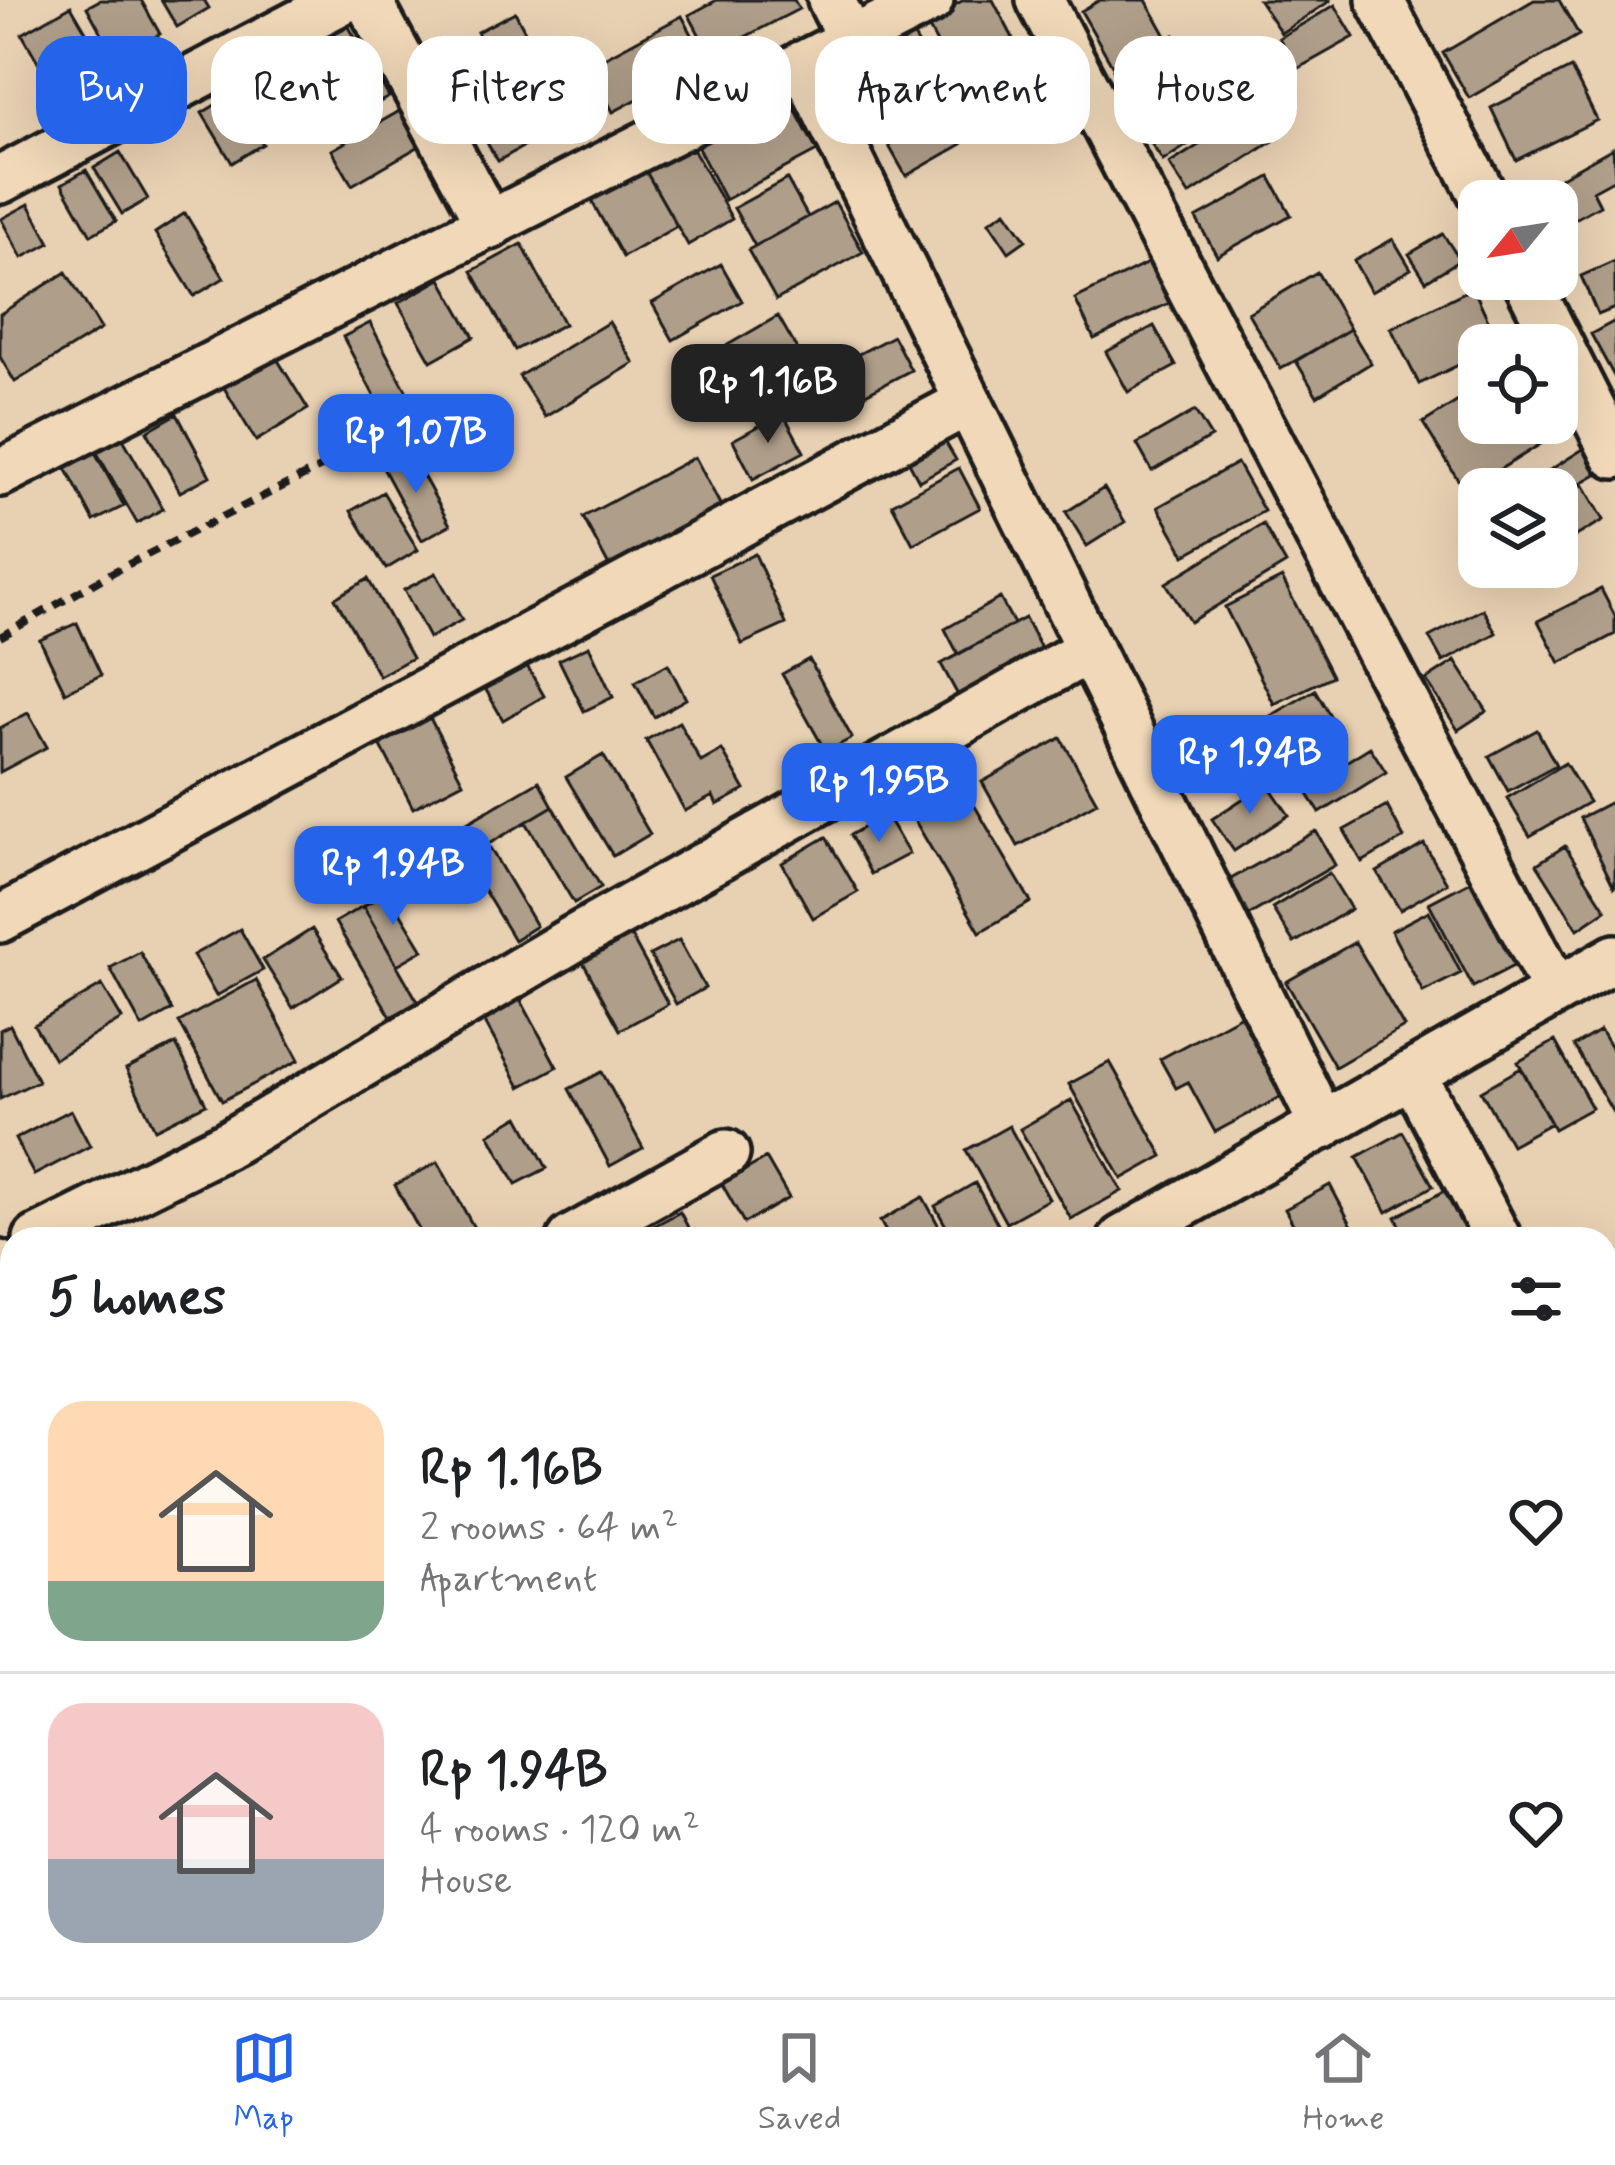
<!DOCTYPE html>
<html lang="en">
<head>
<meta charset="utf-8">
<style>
	:root { --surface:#fff; --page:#f6f6f6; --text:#202124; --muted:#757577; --line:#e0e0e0; --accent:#2563eb }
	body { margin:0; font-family:Mynerve,sans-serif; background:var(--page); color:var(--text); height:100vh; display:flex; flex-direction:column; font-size:45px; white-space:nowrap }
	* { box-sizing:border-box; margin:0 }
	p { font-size:39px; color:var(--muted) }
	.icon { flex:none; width:66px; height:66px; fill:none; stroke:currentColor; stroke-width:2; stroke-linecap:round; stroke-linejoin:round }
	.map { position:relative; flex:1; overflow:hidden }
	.drawer { position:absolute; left:0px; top:1227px; width:1617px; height:771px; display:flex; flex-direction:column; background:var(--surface); border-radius:36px 36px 0 0; box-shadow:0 12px 48px #0002 }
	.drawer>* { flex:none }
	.banner { position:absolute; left:36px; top:36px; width:1545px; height:108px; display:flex; gap:24px }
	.needle { width:78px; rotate:240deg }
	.controls { position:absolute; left:1458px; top:180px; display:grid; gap:24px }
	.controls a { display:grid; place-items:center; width:120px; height:120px; border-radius:24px; background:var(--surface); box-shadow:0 12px 48px #0002; font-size:60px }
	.price { position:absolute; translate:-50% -102px; padding:0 27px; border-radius:24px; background:var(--accent); color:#fff; font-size:39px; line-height:78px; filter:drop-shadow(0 3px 6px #0008) }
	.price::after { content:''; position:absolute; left:50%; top:72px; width:36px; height:27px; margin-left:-18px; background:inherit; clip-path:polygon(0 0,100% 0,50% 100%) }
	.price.current { background:#222; color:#fff }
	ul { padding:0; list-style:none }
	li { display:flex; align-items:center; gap:36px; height:300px; padding:0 48px }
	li+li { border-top:3px solid var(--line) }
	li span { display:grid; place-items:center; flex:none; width:336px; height:240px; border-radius:36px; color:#555 }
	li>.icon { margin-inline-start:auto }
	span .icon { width:144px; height:144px; fill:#fffc; stroke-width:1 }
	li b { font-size:51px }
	h2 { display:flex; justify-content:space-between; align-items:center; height:144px; padding:0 48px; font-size:51px }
	.pill { padding:0 42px; border-radius:36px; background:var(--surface); box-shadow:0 12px 48px #0002; font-size:42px; line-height:108px }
	.pill.current { background:var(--accent); color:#fff }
	.tabs { display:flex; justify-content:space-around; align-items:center; height:168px; border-top:3px solid var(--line); background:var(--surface); font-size:33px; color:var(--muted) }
	.tabs a { display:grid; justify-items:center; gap:6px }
	.tabs .current { color:var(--accent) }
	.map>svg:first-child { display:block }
</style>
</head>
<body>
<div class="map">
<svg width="1615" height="1997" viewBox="0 0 1615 1997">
	<rect width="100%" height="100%" fill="#e8d0b2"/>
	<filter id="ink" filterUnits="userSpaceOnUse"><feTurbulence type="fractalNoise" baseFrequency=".00833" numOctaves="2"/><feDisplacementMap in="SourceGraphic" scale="24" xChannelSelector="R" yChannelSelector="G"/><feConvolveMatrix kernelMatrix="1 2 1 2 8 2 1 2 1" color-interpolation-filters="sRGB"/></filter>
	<g filter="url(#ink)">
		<path fill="#af9e89" stroke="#1c1c1c" stroke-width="3" d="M100,0h41l19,34 -45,24 -28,-51z
			M161,0h43l5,8 -32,19z
			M717,0h77l5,9 -89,46 -21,-40z
			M964,0h29l20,38 -61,33 -27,-50z
			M1100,0h46l19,34 -53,31 -31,-54z
			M1259,0h71v1l-49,32z
			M1534,0h25l20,35 -110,63 -26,-45z
			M1335,5l19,32 -57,32 -18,-31z
			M71,6l50,86 -49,29 -50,-87z
			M515,12l29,56 -38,20 -29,-56z
			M682,16l25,46 -94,50 -24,-46z
			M345,20l44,77 -24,13 -44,-77z
			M910,30l24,40 -30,19 -24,-40z
			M1174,35l25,44 -61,34 -25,-44z
			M1025,43l25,45 -65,37 -25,-45z
			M1571,68l26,52 -81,40 -25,-52z
			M540,79l25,44 -67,38 -26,-43z
			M928,84l34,60 -56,32 -34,-60z
			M233,94l30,50 -31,19 -30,-50z
			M789,98l28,53 -92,49 -28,-54z
			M1198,98l18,28 -53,35 -19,-28z
			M403,109l20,35 -71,41 -20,-35z
			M1254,110l19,31 -84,54 -20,-31z
			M689,142l43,77 -44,26 -44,-77z
			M1613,148l2,31 -22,12 7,14 -34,19 -21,-38z
			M120,152l28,47 -26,15 -28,-46z
			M644,168l33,58 -54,31 -33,-59z
			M86,170l30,51 -25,14 -29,-51z
			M1270,177l21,38 -74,41 -21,-38z
			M787,179l21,38 -53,29 -21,-38z
			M835,202l28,50 -87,48 -28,-50z
			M29,204l21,39 -28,15 -21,-39z
			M1006,211l20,29 -17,12 -20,-30z
			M185,213l39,65 -30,18 -39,-63z
			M1443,234l17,26 -34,21 -17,-27z
			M1393,239l18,30 -40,23 -17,-31z
			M522,244l42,80 -49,26 -43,-79z
			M1615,261v47l-17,7 -17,-39z
			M1150,262l19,41 -75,36 -19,-40z
			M721,264l21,37 -69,39 -21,-37z
			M66,272l35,57 -86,53 -15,-25v-43z
			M1317,272l33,57 -69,40 -33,-56z
			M441,279l33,58 -43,24 -33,-58z
			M1473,288l27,57h-21v10l-60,29 -28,-56z
			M778,316l23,40 -52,30 -23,-40z
			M1615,321v57l-24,-44z
			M609,322l25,41 -89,54 -26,-41z
			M370,323l38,71 -27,15 -38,-72z
			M1154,326l22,40 -48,26 -22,-40z
			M1350,329l21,34 -54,33 -21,-35z
			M893,336l18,34 -57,30 -18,-34z
			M271,349l37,60 -52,32 -36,-60z
			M1479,388v35h78v-7l8,13 -100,62 -42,-68z
			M1195,411l16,26 -59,34 -15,-27z
			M783,413l21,39 -51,27 -20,-39z
			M177,414l33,62 -30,16 -33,-61z
			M939,431l17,29 -37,21 -16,-30z
			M122,437l41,72 -26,14 -41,-72z
			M1591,444l14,25 -48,28v-8h-37z
			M95,452l29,54 -30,15 -28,-53z
			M410,452l40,73 -28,15 -39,-72z
			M695,457l27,51 -112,60 -27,-51z
			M1237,463l27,48 -79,44 -27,-48z
			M959,468l21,40 -67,36 -21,-40z
			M1583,484l21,36 -47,27v-48z
			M1104,488l21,34 -38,24 -21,-34z
			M383,492l35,58 -32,19 -35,-58z
			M1263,524l23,40 -96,58 -24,-39z
			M755,554l31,70 -44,20 -32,-69z
			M436,573l26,47 -33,18 -25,-48z
			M1282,578l50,98 -58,28 -49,-97z
			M368,579l44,79 -33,18 -44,-78z
			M1601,589l14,27v18l-55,29 -22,-42z
			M1000,598l14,26 -56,30 -13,-25z
			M1483,609l13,24 -53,29 -14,-25z
			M1025,618l19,36 -84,45 -19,-35z
			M77,623l24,52 -36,17 -25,-52z
			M589,646l24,51 -29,14 -25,-51z
			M519,652l25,44 -41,24 -25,-44z
			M809,659l43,79 -26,14 -44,-78z
			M1455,661l32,50 -29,19 -32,-50z
			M668,664l18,35 -32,18 -19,-35z
			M1315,690l23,39 -51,31 -23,-40z
			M28,713l19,34 -47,25v-44z
			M428,714l35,68 -50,26 -35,-68z
			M679,722l22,40 21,-12 23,40 -28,15 -4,-9 -28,15 -39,-71z
			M1537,730l19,35 -48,26 -19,-35z
			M1061,738l36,64 -79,44 -36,-64z
			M938,743l93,159 -51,30 -93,-159z
			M1370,747l16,25 -66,41 -16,-25z
			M603,755l47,79 -37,22 -47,-79z
			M1565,763l24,39 -59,34 -23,-38z
			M539,781l14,25 -78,46 -15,-25z
			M1267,783l22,32 -55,36 -22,-32z
			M1615,800v86l-1,1 -34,-69z
			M553,806l48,81 -27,16 -48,-81z
			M1387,806l17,32 -42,24 -18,-32z
			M886,815l23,39 -38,20 -21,-39z
			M1316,831l19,34 -93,54 -20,-35z
			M826,837l32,55 -45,26 -31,-55z
			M1424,844l23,39 -47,27 -23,-38z
			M1565,846l41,64 -28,19 -41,-65z
			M490,848l46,78 -22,14 -47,-78z
			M1329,873l22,36 -57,34 -22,-35z
			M1475,879l44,84 -46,24 -44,-84z
			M388,892l35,58 -26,15 -34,-59z
			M363,906l55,96 -27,15 -56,-95z
			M1429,911l32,62 -38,19 -32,-61z
			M626,927l42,77 -48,26 -42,-77z
			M240,929l23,41 -47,26 -23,-41z
			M312,929l30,48 -49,31 -30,-48z
			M679,940l26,48 -29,16 -26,-49z
			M1355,942l49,85 -69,40 -49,-85z
			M140,952l32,58 -30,17 -32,-59z
			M256,980l43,80 -77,41 -43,-79z
			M102,985l20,34 -68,40 -20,-34z
			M518,995l39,72 -37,20 -39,-72z
			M1245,1013l43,80 -73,39 -27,-50 -12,6 -16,-29z
			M10,1025l28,56 -38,18v-69z
			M1600,1030l15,25v61l-41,-70z
			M1555,1041l37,67 -38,21 -36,-67z
			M176,1044l30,60 -51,25 -29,-60z
			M1110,1062l53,94 -41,23 -53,-95z
			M1521,1068l30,55 -40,22 -30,-54z
			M602,1072l41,76 -33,18 -41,-77z
			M1071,1100l51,91 -51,28 -51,-90z
			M71,1110l19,36 -56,29 -19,-36z
			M519,1116l28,52 -31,16 -27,-50z
			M1009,1126l40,73 -43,24 -40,-73z
			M1403,1132l30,54 -46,26 -30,-55z
			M766,1158l23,40 -45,25 -22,-39z
			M438,1162l41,75 -4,2h-51l-29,-54z
			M975,1183l30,54 -3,2h-49l-18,-33z
			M1459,1183l30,56h-82l-11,-22z
			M1330,1185l29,54h-58l-16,-30z
			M923,1197l23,42h-56l-10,-18z
			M680,1212l14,27h-38l-6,-11z
			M5,1395l7,12v46l-12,7v-62z
			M1609,1558l6,10v47l-10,5z
			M12,1726v55l-12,7v-55z
			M1615,1874v38l-10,-22v-12z
			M30,1986h47l2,3 -13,8h-30z
			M204,1986h60l6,11h-60z
			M1459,1986h54l-19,11h-29z"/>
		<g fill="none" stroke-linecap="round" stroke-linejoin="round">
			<defs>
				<path id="minor" d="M368,0l122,226
					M831,0l20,39
					M1040,0l516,991
					M1380,0l106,201
					M803,64l520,1062
					M0,180l343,-180
					M1526,279l89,176
					M0,473l930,-473
					M0,919l968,-517
					M1414,1077l84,162
					M37,1239l189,-94 349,-207 515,-289
					M571,1239l155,-86
					M1122,1239l493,-281
					M0,1264l12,23
					M1605,1445l10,20
					M0,1864l12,-7
					M363,1986l5,11
					M677,1986l5,11
					M968,1986l6,11
					M1584,1986l5,11"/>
			</defs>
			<use href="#minor" stroke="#1c1c1c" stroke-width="54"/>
			<path stroke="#1c1c1c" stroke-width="8" stroke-dasharray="12 9" stroke-linecap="butt" d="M0,637l115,-66 244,-123"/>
			<use href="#minor" stroke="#f0d8b8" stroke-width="45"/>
		</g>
	</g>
</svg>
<div class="controls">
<a><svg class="needle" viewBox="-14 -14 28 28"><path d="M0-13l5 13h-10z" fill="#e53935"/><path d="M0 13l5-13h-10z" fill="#757577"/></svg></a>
<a><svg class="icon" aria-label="locate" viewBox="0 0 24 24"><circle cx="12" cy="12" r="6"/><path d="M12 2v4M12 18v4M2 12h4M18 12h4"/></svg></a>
<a><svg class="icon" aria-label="layers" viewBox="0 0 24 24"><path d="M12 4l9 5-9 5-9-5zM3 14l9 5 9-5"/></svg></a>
</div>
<b class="price current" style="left:768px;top:446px">Rp 1.16B</b>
<b class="price" style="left:416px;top:496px">Rp 1.07B</b>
<b class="price" style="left:1250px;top:817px">Rp 1.94B</b>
<b class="price" style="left:879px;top:845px">Rp 1.95B</b>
<b class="price" style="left:393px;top:928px">Rp 1.94B</b>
<div class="banner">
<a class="pill current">Buy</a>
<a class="pill">Rent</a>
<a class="pill">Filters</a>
<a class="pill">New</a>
<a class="pill">Apartment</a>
<a class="pill">House</a>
</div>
<section class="drawer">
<h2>5 homes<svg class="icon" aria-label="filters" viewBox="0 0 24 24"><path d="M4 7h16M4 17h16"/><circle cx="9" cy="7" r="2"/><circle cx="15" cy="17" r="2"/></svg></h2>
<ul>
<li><span style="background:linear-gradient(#ffd9b3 75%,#7fa58c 0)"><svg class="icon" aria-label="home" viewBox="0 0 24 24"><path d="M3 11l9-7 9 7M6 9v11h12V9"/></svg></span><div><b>Rp 1.16B</b><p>2 rooms · 64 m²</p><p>Apartment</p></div><svg class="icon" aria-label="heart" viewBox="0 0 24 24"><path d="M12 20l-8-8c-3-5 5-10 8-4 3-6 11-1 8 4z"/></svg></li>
<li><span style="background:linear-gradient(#f6c9c9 65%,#9aa5b1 0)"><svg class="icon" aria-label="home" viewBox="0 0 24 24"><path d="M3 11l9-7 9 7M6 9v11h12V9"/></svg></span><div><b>Rp 1.94B</b><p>4 rooms · 120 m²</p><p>House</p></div><svg class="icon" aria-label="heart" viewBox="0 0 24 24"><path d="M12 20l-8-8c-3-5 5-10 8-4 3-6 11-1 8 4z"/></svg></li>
</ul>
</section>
</div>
<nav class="tabs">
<a class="current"><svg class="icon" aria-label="map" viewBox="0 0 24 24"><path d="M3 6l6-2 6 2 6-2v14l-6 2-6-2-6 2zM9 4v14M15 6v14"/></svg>Map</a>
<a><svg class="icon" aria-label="saved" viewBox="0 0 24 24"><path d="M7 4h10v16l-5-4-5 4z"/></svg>Saved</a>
<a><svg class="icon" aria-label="home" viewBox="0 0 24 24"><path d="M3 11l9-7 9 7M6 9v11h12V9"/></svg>Home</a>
</nav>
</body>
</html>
